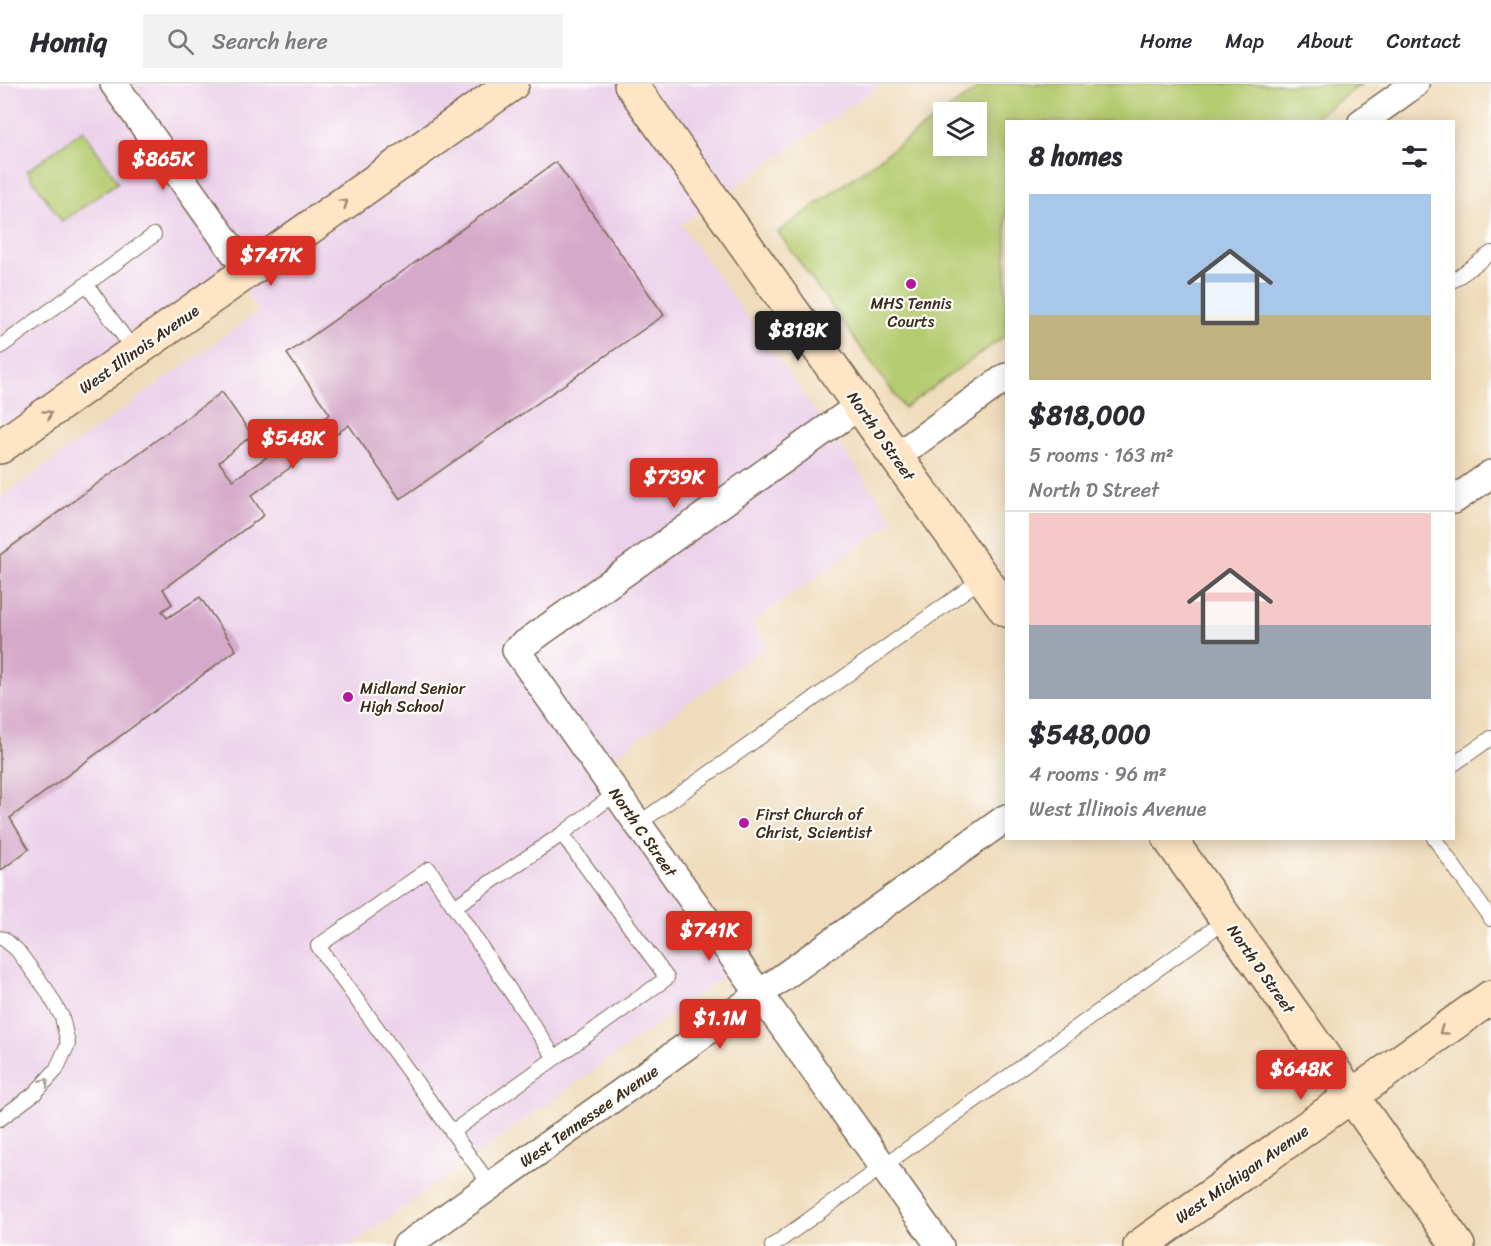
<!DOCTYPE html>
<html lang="en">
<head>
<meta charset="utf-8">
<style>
	:root { --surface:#fff; --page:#f2f2f3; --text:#2b2b33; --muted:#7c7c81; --line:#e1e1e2; --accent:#d93025 }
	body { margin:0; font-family:Sriracha,sans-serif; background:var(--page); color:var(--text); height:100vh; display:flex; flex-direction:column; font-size:22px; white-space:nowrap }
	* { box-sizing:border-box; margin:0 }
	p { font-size:20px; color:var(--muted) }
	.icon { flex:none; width:33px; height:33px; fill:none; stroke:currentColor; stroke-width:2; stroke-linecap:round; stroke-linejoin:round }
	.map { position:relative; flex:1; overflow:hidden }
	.panel { position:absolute; left:1005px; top:36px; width:450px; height:720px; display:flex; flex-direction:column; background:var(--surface); border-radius:0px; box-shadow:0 3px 15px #0003 }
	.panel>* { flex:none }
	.controls { position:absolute; left:933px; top:18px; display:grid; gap:12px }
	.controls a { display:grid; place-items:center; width:54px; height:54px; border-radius:0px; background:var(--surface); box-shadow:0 3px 15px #0003; font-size:30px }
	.price { position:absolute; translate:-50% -51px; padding:0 14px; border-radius:6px; background:var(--accent); color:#fff; font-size:20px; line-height:39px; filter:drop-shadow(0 2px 3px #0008) }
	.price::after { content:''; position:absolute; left:50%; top:36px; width:18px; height:14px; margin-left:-9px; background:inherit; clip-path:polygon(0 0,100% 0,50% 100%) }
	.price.on { background:#222; color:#fff }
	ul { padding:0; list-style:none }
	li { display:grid; align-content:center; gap:12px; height:318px; padding:0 24px }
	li+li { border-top:2px solid var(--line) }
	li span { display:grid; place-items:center; height:186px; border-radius:0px; color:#555 }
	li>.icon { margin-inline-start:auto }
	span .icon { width:108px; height:108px; fill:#fffc; stroke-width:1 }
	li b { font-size:26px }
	h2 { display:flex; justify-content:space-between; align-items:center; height:72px; padding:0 24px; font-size:26px }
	header { display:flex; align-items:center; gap:36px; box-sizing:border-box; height:84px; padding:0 30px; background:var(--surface); border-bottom:2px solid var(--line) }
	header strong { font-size:28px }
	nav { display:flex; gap:33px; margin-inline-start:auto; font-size:21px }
	.search { width:420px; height:54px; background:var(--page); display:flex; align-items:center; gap:15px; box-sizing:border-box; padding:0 21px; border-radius:0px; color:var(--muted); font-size:22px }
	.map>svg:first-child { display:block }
</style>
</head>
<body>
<header>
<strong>Homiq</strong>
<div class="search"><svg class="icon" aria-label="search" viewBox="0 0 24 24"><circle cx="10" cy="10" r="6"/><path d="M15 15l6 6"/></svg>Search here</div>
<nav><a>Home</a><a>Map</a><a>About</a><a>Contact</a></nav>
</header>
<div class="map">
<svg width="1491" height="1162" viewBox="0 0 1491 1162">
	<rect width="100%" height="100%" fill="#fdfcf7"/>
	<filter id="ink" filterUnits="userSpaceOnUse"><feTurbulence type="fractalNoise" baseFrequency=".0167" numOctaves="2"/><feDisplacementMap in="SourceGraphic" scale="12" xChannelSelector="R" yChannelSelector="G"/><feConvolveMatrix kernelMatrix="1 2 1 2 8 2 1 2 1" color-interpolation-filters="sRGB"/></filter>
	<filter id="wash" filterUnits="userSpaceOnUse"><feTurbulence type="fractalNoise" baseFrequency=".008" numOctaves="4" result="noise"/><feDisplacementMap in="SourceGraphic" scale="24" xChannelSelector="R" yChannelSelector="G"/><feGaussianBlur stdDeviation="1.35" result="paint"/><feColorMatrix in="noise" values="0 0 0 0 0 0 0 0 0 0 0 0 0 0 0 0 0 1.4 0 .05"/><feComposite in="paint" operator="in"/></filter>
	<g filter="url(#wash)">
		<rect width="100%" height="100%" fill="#f0dcbc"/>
		<path fill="#ecd1ea" d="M0,0h882l-201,141 214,296 -143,102 15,23 -176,127 142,197 -383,276h-350v-748l259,-187 -24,-33 -235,169z"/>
		<path fill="#b5cb6f" stroke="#787a46" stroke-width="1.5" d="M984,0h378l-52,37 -304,1v213l-102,73 -126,-176 165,-119 1,33h32v-34h-31z
			M83,46l35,52 -56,40 -35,-51z"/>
		<g id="blocks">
			<path fill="#d5a9c9" d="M556,78l108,153 -264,184 -51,-74 -98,71 13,19 -101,74 9,15 -10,7 5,7 33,-21 36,53 -226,168 19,31 -29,22v-316l222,-163 30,43 -33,27 14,18 97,-66 -43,-60z"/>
		</g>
	</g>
	<g filter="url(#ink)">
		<use href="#blocks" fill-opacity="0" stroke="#7a6855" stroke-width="1.5"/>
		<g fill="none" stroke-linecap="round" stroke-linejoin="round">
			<defs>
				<path id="lane" d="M1454,196l37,-27
					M86,200l49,68
					M0,263l154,-112
					M1454,680l37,-26
					M638,740l345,-246
					M1434,754l57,81
					M454,823l108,-73
					M0,854l4,1 13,11 29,39 16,28 6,27 -12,26 -21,23 -35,26
					M452,1048l103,-74
					M491,1102l-173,-240 111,-77 126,189 112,-80 -105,-144 54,-41
					M772,1162l454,-326"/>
				<path id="street" d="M114,0l134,188
					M1362,38l53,-38
					M860,321l-344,245 122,174 302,422
					M896,373l110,-80
					M1454,416l37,-26
					M406,1162l600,-428"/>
				<path id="secondary" d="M631,0l273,384 102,142
					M0,363l512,-363
					M1169,754l289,408
					M1140,1162l351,-249"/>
			</defs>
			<use href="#lane" stroke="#7a6855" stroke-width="16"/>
			<use href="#street" stroke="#7a6855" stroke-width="30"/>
			<use href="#secondary" stroke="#7a6855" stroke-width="36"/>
			<use href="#lane" stroke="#fff" stroke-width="14"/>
			<use href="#street" stroke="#fff" stroke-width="27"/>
			<use href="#secondary" stroke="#fde5c5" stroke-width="33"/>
		</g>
		<defs><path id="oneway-chevron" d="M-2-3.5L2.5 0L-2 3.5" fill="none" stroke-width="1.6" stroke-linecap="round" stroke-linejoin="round" transform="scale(1.5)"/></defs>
		<g stroke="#9c8872">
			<use href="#oneway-chevron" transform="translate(344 119) rotate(-35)"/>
			<use href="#oneway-chevron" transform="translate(48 330) rotate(-35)"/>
			<use href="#oneway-chevron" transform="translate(1443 947) rotate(145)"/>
		</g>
		<use stroke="#a79f9a" href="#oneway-chevron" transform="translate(45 998) rotate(-49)"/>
	</g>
	<g fill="#b5179e" stroke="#fdfcf7" stroke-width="2">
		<circle cx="911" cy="200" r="6"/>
		<circle cx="348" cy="613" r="6"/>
		<circle cx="744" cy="739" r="6"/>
	</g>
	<g text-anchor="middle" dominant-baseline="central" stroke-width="4.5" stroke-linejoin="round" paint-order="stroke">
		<g font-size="16" fill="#3b2a1e" stroke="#fdfcf7" text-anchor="start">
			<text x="911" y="219" text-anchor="middle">MHS Tennis<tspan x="911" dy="18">Courts</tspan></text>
			<text x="360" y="604">Midland Senior<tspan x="360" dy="18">High School</tspan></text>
			<text x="756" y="730">First Church of<tspan x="756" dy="18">Christ, Scientist</tspan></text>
		</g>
		<g font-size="16" fill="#3b2a1e" stroke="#fdfcf7">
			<text transform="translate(139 265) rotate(-35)">West Illinois Avenue</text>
			<text transform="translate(881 352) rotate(55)">North D Street</text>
			<text transform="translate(643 748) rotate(55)">North C Street</text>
			<text transform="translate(1261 885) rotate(55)">North D Street</text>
			<text transform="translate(589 1032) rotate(-35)">West Tennessee Avenue</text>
			<text transform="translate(1242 1090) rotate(-35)">West Michigan Avenue</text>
		</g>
	</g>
</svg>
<div class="controls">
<a><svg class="icon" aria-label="layers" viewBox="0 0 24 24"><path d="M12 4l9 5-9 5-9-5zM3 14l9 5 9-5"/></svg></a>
</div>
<b class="price" style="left:163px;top:107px">$865K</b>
<b class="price" style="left:271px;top:203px">$747K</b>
<b class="price on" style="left:798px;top:278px">$818K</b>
<b class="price" style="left:293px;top:386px">$548K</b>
<b class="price" style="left:674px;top:425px">$739K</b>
<b class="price" style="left:709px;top:878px">$741K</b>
<b class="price" style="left:720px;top:966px">$1.1M</b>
<b class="price" style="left:1301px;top:1017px">$648K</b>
<section class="panel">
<h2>8 homes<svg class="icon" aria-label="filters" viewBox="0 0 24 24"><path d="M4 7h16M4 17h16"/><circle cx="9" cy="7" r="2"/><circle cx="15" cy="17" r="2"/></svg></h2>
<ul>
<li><span style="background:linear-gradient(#a9c7e8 65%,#c2b280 0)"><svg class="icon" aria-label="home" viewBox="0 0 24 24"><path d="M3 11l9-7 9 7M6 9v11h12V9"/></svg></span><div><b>$818,000</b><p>5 rooms · 163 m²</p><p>North D Street</p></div></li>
<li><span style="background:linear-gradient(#f6c9c9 60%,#9aa5b1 0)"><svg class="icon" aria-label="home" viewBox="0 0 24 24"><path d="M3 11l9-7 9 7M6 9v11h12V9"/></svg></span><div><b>$548,000</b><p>4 rooms · 96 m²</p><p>West Illinois Avenue</p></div></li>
</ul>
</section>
</div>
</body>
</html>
